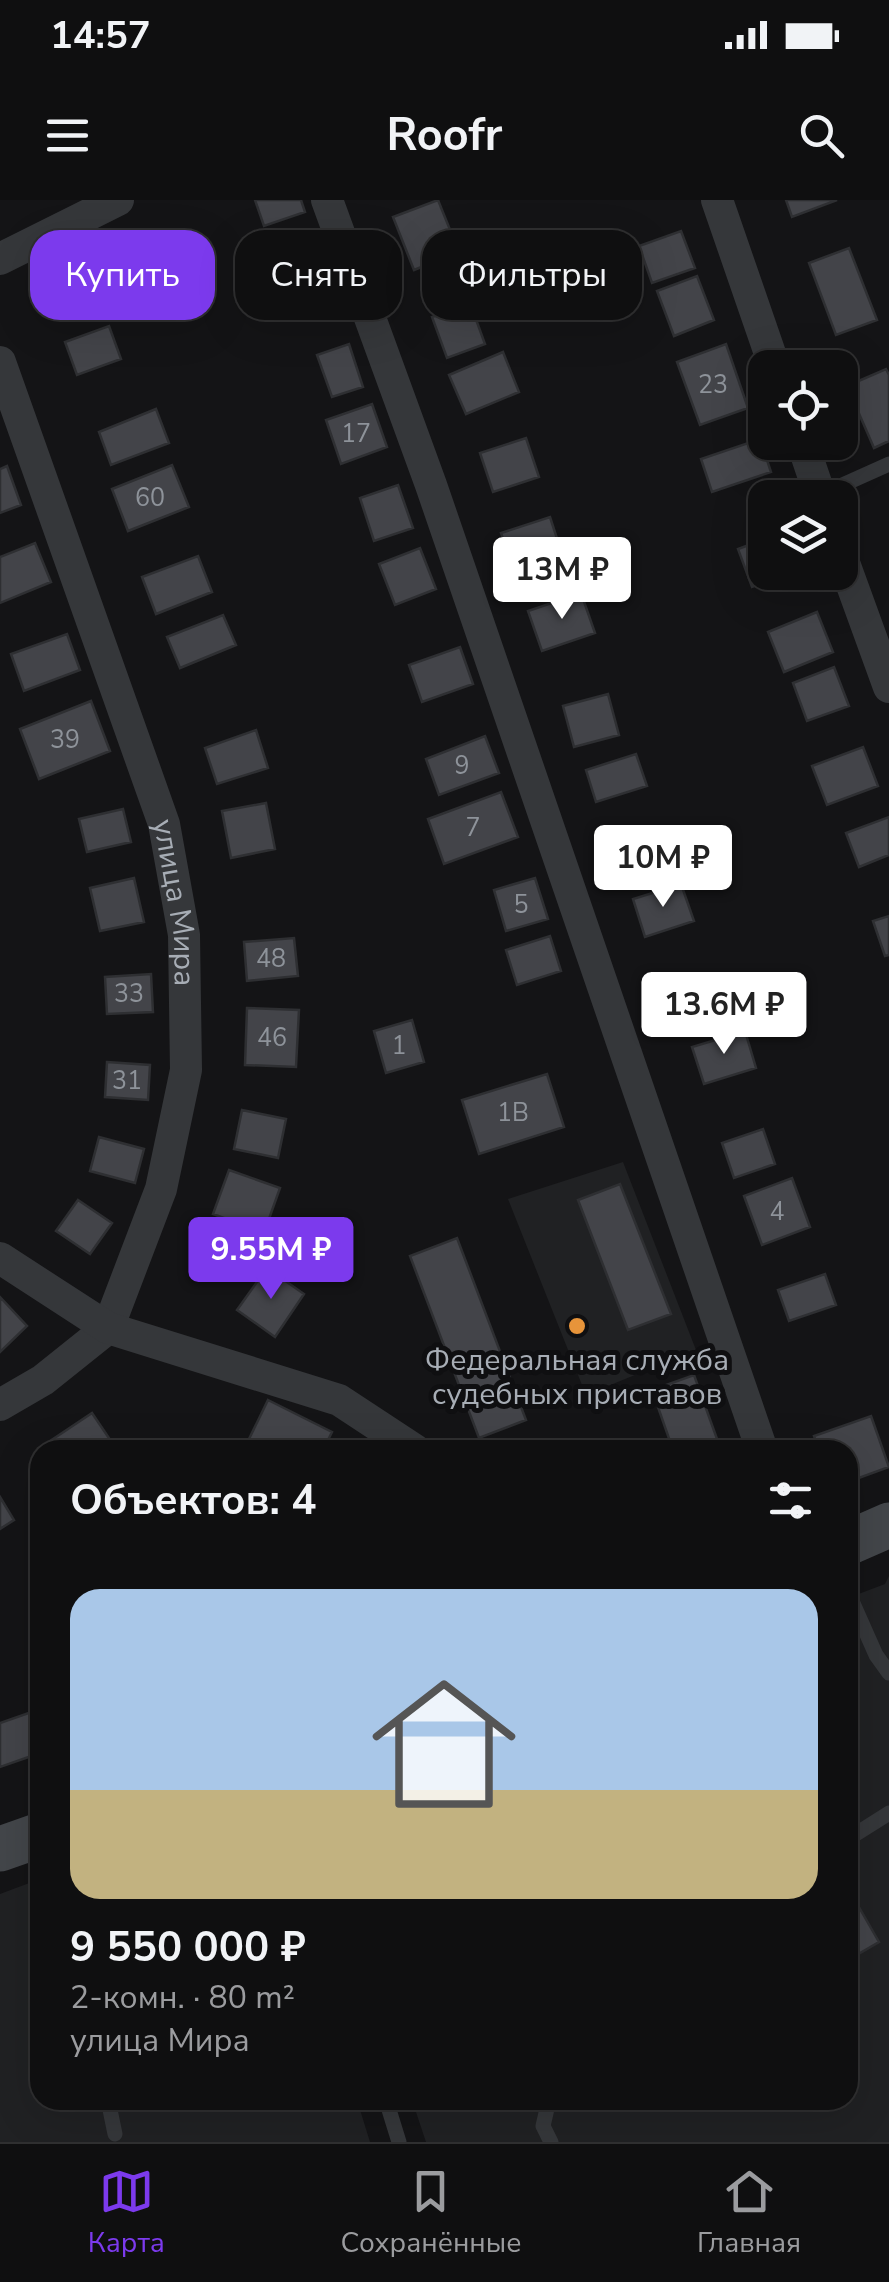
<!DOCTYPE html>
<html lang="ru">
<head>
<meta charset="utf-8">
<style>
	:root { --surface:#0f0f10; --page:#181819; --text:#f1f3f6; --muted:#9b9c9f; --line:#2f2f30; --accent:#7c3aed }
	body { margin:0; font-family:"Nunito Sans",sans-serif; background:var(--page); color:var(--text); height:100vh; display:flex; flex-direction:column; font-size:38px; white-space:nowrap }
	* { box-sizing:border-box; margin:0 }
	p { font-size:32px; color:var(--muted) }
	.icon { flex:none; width:55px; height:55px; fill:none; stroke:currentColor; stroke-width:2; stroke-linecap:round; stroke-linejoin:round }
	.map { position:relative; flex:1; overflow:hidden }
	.panel { position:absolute; left:30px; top:1240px; width:828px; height:670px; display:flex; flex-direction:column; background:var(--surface); border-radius:30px; box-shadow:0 10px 40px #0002,0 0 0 2px var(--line) }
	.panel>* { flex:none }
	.banner { position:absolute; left:30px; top:30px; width:830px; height:90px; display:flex; gap:20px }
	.buttons { position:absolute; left:748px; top:150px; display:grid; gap:20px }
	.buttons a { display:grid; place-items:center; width:110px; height:110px; border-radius:20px; background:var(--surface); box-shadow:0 10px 40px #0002,0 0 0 2px var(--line); font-size:50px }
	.price { position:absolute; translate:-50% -85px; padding:0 22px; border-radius:10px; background:#fff; color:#222; font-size:32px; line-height:65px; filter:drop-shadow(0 2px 5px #0008) }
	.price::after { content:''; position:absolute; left:50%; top:60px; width:30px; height:22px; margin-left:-15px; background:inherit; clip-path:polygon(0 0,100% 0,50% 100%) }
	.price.current { background:var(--accent); color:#fff }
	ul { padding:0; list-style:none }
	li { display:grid; align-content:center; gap:20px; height:530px; padding:0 40px }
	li+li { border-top:2px solid var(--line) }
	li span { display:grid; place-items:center; height:310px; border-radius:30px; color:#555 }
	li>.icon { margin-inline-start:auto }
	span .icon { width:180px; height:180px; fill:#fffc; stroke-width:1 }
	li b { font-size:42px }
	h2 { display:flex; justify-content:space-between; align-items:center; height:120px; padding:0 40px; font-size:42px }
	.tag { padding:0 35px; border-radius:30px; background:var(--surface); box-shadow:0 10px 40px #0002,0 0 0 2px var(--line); font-size:35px; line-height:90px }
	.tag.current { background:var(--accent); color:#fff }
	.status { display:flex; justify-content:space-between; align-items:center; height:70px; padding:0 50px; background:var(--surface); direction:ltr }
	.status svg { height:28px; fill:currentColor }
	header { display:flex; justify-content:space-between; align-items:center; height:130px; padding:0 40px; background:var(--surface); font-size:45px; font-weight:700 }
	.tabs { display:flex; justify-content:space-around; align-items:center; height:140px; border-top:2px solid var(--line); background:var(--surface); font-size:28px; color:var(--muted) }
	.tabs a { display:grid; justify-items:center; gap:5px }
	.tabs .current { color:var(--accent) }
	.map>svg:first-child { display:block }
</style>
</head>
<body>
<div class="status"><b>14:57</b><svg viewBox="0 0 49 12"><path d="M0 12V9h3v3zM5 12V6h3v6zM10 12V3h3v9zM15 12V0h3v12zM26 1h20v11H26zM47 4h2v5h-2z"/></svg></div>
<header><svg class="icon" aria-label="menu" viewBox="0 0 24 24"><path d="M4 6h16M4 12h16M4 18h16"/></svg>Roofr<svg class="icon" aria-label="search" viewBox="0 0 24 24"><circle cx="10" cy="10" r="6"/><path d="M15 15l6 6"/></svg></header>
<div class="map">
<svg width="889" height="1942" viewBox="0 0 889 1942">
	<rect width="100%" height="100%" fill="#141416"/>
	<path fill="#202123" d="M623,962l73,188 -110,45 -78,-196z
		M889,1376v566h-463l-14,-42h436v-502l37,-14z
		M40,1679v221h317l13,42h-370v-248z"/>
	<path fill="#434449" stroke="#2e2f32" stroke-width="2.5" d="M255,0h46l4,12 -41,14z
		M438,0l21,52 -45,18 -21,-53z
		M786,0h51l-45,17z
		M681,31l14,37 -43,15 -13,-37z
		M313,48l14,42 -42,14 -14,-42z
		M849,48l28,72 -41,15 -27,-72z
		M91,57l15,41 -52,19 -15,-41z
		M697,76l17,44 -40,16 -17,-45z
		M470,103l15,41 -38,14 -15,-41z
		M109,126l12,33 -44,16 -12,-33z
		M349,144l14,43 -31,10 -15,-42z
		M726,144l22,64 -48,17 -23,-63z
		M503,152l16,40 -53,22 -17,-39z
		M886,169l3,6v66l-15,7 -27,-62z
		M372,204l15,43 -46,17 -15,-44z
		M156,209l13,34 -58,22 -12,-33z
		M526,238l13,39 -46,15 -13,-39z
		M760,239l11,33 -59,20 -11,-33z
		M172,265l17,42 -61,24 -16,-42z
		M7,266l14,39 -21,8v-44z
		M398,285l15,43 -39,13 -14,-43z
		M550,317l13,40 -48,16 -14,-40z
		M765,339v33h26l-39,15 -14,-38z
		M35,343l16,39 -51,21v-46z
		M420,348l16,41 -41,16 -16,-41z
		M198,356l14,36 -56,22 -14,-37z
		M581,393l14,40 -53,18 -14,-40z
		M817,412l16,40 -49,20 -16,-40z
		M223,415l13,30 -56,23 -13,-31z
		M67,434l13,36 -56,21 -13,-37z
		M460,447l13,37 -51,18 -13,-37z
		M834,467l15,39 -42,15 -14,-38z
		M608,494l11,41 -45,12 -11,-41z
		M91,501l19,50 -71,28 -19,-50z
		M256,530l12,38 -51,16 -12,-36z
		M485,536l14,37 -60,22 -13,-36z
		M863,547l15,39 -51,19 -15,-39z
		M636,554l11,32 -51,16 -10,-32z
		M501,592l17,45 -74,27 -16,-45z
		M266,603l9,46 -44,9 -9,-47z
		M123,609l8,33 -44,10 -8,-33z
		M889,617v38l-30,12 -13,-34z
		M666,633l9,35 -48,14 -10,-35z
		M134,678l10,44 -44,9 -10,-43z
		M535,678l13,41 -42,12 -12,-41z
		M681,684l13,37 -49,16 -12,-38z
		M889,716v39l-4,1 -12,-35z
		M550,736l11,35 -44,14 -11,-35z
		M294,738l4,38 -51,5 -3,-39z
		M151,774l2,38 -46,2 -2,-37z
		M719,777l12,35 -52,16 -11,-35z
		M247,808l52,2 -3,57 -51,-2z
		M412,820l12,42 -38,11 -12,-42z
		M745,831l11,37 -52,16 -12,-37z
		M107,862l43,3 -2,35 -43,-3z
		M547,874l17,53 -85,27 -17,-54z
		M242,910l44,9 -8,39 -44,-9z
		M763,929l12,35 -41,14 -12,-35z
		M99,937l45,12 -9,34 -45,-12z
		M229,970l51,18 -16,45 -51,-19z
		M792,978l18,49 -48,18 -18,-49z
		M620,984l51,130 -43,16 -50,-130z
		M78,1000l34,23 -22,31 -34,-23z
		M457,1038l69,182 -47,18 -69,-182z
		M267,1068l37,26 -29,43 -38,-27z
		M825,1074l11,31 -47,16 -11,-31z
		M0,1097l27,29 -27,26z
		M694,1175l27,75h-48l-21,-60z
		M268,1200l64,32 -9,18h-52l-22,-11z
		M92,1213l25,37h-61l-6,-9z
		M871,1216l18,51 -41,15v-32h-29l-5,-14z
		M0,1297l14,23 -14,9z
		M40,1509v44l-40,14v-44z
		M848,1688l31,54 -31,18z"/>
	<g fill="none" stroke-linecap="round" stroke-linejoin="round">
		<path stroke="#35373a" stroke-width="15" d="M820,295l69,-31
			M848,1392l28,63 13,18
			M848,1639l41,-26
			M108,1900l7,34
			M386,1900l13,42
			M549,1900l-6,26 8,16"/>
		<g stroke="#35373a" stroke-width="32">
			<path d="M327,0l104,285 331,965"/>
			<path d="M717,0l58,168"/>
			<path d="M0,59l118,-59"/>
			<path id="s1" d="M0,162l164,462 20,111 2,135 -25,119 -53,139 -65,52 -43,25"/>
			<path d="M802,242l19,56"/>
			<path d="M840,352l49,135"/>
			<path d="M0,1058l108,70 231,72 76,50"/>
		</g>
		<path stroke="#43464a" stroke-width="45" d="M848,1343l41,-18
			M0,1649l40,-14"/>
	</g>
	<circle fill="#e7943a" stroke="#0f0f11" stroke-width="4" cx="577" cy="1126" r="10"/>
	<g text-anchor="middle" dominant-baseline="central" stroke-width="10" stroke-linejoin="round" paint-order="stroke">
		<g font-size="25" fill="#8e939a">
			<text x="713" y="185">23</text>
			<text x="356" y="234">17</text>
			<text x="150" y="298">60</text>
			<text x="65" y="540">39</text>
			<text x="462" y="566">9</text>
			<text x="473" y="628">7</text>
			<text x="521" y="705">5</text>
			<text x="271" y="759">48</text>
			<text x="129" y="794">33</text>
			<text x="272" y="838">46</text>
			<text x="399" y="846">1</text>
			<text x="127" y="881">31</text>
			<text x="513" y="913">1В</text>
			<text x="777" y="1012">4</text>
		</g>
		<g font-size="30" fill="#a7adb5" stroke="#0f0f11">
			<text stroke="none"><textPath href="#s1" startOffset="570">улица Мира</textPath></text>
		</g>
		<g font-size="30" fill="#a7adb5" stroke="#0f0f11">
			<text x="577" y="1160">Федеральная служба<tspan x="577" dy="34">судебных приставов</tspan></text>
		</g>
	</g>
</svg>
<div class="buttons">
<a><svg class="icon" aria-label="locate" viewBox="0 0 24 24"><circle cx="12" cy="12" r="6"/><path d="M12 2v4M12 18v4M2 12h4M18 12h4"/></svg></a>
<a><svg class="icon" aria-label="layers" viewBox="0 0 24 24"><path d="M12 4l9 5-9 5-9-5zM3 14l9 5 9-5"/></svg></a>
</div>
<b class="price" style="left:562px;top:422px">13M ₽</b>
<b class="price" style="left:663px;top:710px">10M ₽</b>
<b class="price" style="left:724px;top:857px">13.6M ₽</b>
<b class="price current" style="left:271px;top:1102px">9.55M ₽</b>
<div class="banner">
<a class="tag current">Купить</a>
<a class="tag">Снять</a>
<a class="tag">Фильтры</a>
</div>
<section class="panel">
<h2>Объектов: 4<svg class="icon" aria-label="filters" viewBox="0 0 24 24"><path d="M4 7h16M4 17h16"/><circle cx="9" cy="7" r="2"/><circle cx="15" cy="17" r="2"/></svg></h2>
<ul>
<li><span style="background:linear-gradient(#a9c7e8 65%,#c2b280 0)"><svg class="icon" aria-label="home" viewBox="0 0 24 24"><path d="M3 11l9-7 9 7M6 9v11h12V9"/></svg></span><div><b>9 550 000 ₽</b><p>2-комн. · 80 m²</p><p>улица Мира</p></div></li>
</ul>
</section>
</div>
<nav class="tabs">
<a class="current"><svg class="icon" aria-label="map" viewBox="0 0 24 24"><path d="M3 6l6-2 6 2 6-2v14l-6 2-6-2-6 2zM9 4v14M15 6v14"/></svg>Карта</a>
<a><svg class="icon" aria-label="saved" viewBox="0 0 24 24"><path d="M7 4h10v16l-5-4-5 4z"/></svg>Сохранённые</a>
<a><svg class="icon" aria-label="home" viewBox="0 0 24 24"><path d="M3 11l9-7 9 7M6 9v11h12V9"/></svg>Главная</a>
</nav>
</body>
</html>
